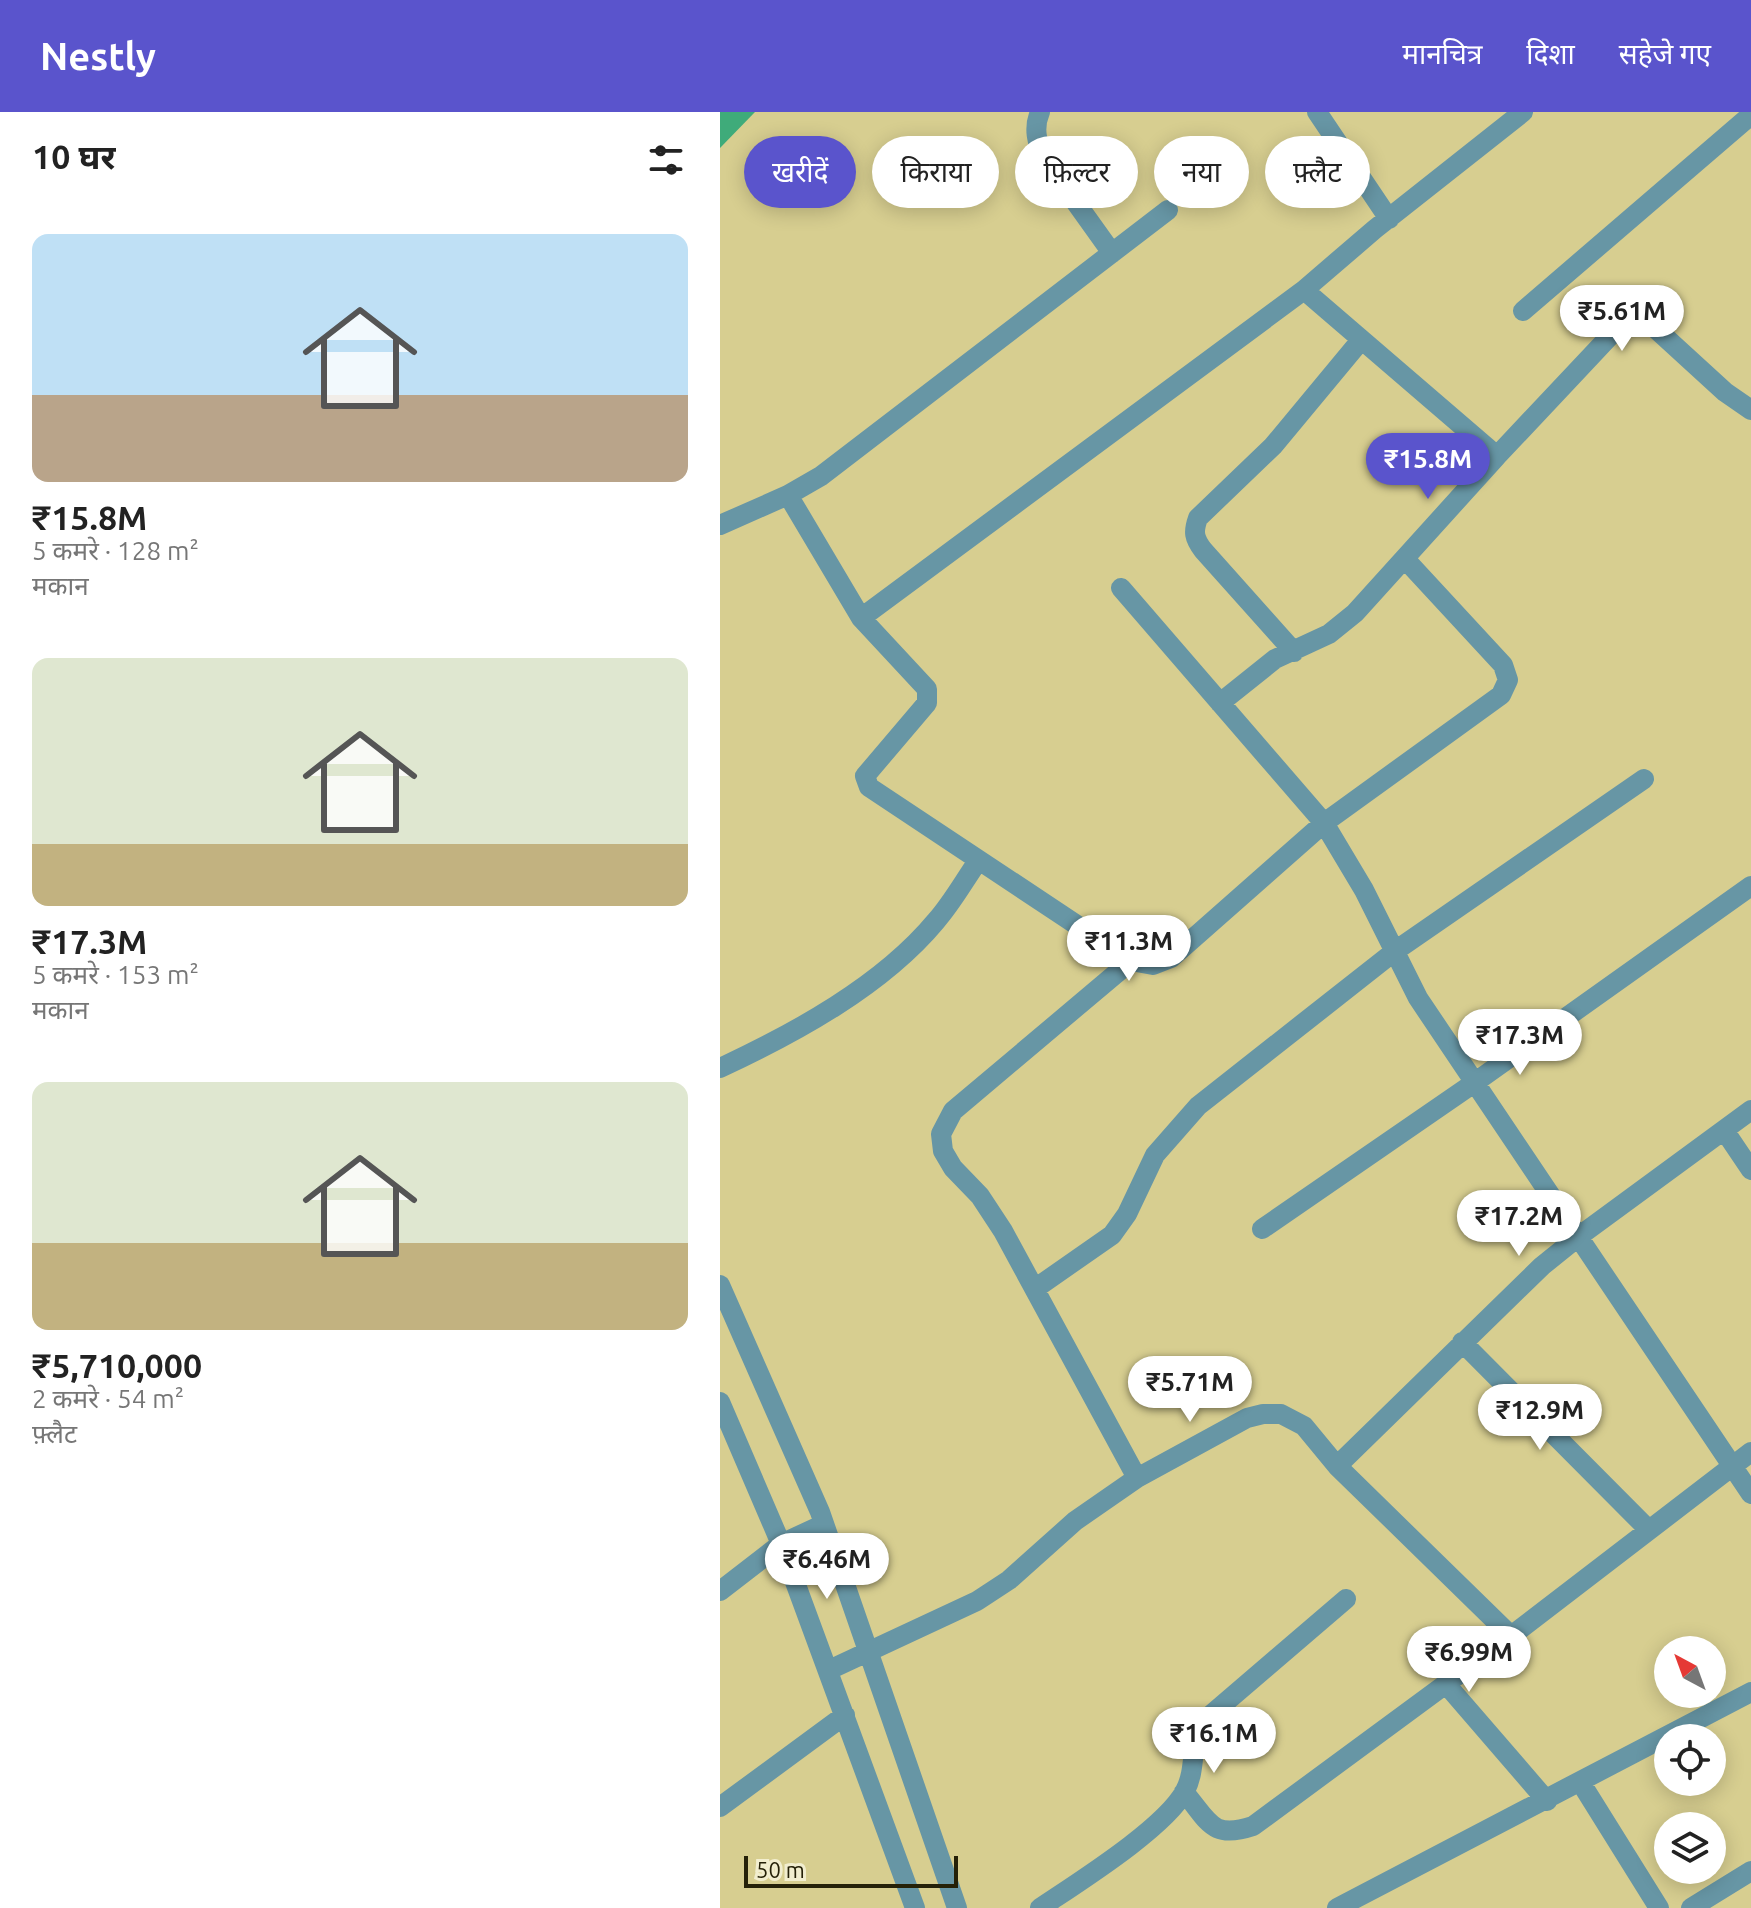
<!DOCTYPE html>
<html lang="hi">
<head>
<meta charset="utf-8">
<style>
	:root { --surface:#fff; --page:#f6f6f6; --text:#222; --muted:#767676; --accent:#5a54cc }
	body { margin:0; font-family:Ubuntu,"Noto Sans Devanagari",sans-serif; background:var(--page); color:var(--text); height:100vh; display:flex; flex-direction:column; font-size:30px; white-space:nowrap }
	* { box-sizing:border-box; margin:0 }
	p { font-size:26px; color:var(--muted) }
	.icon { flex:none; width:44px; height:44px; fill:none; stroke:currentColor; stroke-width:2; stroke-linecap:round; stroke-linejoin:round }
	.map { position:relative; flex:1; overflow:hidden }
	.drawer { display:flex; flex-direction:column; background:var(--surface); width:720px }
	.drawer>* { flex:none }
	.banner { position:absolute; left:24px; top:24px; width:760px; height:72px; display:flex; gap:16px }
	.needle { width:52px; rotate:319deg }
	.fabs { position:absolute; left:934px; top:1524px; display:grid; gap:16px }
	.fabs a { display:grid; place-items:center; width:72px; height:72px; border-radius:50%; background:var(--surface); box-shadow:0 4px 20px #0003; font-size:40px }
	.scale { position:absolute; left:24px; bottom:20px; width:214px; box-sizing:border-box; padding-left:8px; border:4px solid #252108; border-top:0; font-size:22px; line-height:28px; white-space:nowrap; color:#252108; -webkit-text-stroke:6px #f2eecf; paint-order:stroke }
	.price { position:absolute; translate:-50% -68px; padding:0 18px; border-radius:28px; background:#fff; color:#222; font-size:26px; line-height:52px; filter:drop-shadow(0 2px 4px #0008) }
	.price::after { content:''; position:absolute; left:50%; top:48px; width:24px; height:18px; margin-left:-12px; background:inherit; clip-path:polygon(0 0,100% 0,50% 100%) }
	.price.current { background:var(--accent); color:#fff }
	ul { padding:0; list-style:none }
	li { display:grid; align-content:center; gap:16px; height:424px; padding:0 32px }
	li span { display:grid; place-items:center; height:248px; border-radius:16px; color:#555 }
	li>.icon { margin-inline-start:auto }
	span .icon { width:144px; height:144px; fill:#fffc; stroke-width:1 }
	li b { font-size:34px }
	h2 { display:flex; justify-content:space-between; align-items:center; height:96px; padding:0 32px; font-size:34px }
	.tag { padding:0 28px; border-radius:36px; background:var(--surface); box-shadow:0 4px 20px #0003; font-size:28px; line-height:72px }
	.tag.current { background:var(--accent); color:#fff }
	header { display:flex; align-items:center; gap:48px; box-sizing:border-box; height:112px; padding:0 40px; background:var(--accent); color:#fff }
	header strong { font-size:38px }
	nav { display:flex; gap:44px; margin-inline-start:auto; font-size:28px }
	main { display:flex; flex:1; min-height:0 }
	.map>svg:first-child { display:block }
</style>
</head>
<body>
<header>
<strong>Nestly</strong>
<nav><a>मानचित्र</a><a>दिशा</a><a>सहेजे गए</a></nav>
</header>
<main>
<section class="drawer">
<h2>10 घर<svg class="icon" aria-label="filters" viewBox="0 0 24 24"><path d="M4 7h16M4 17h16"/><circle cx="9" cy="7" r="2"/><circle cx="15" cy="17" r="2"/></svg></h2>
<ul>
<li><span style="background:linear-gradient(#bfe0f5 65%,#b9a48a 0)"><svg class="icon" aria-label="home" viewBox="0 0 24 24"><path d="M3 11l9-7 9 7M6 9v11h12V9"/></svg></span><div><b>₹15.8M</b><p>5 कमरे · 128 m²</p><p>मकान</p></div></li>
<li><span style="background:linear-gradient(#dfe7d0 75%,#c2b280 0)"><svg class="icon" aria-label="home" viewBox="0 0 24 24"><path d="M3 11l9-7 9 7M6 9v11h12V9"/></svg></span><div><b>₹17.3M</b><p>5 कमरे · 153 m²</p><p>मकान</p></div></li>
<li><span style="background:linear-gradient(#dfe7d0 65%,#c2b280 0)"><svg class="icon" aria-label="home" viewBox="0 0 24 24"><path d="M3 11l9-7 9 7M6 9v11h12V9"/></svg></span><div><b>₹5,710,000</b><p>2 कमरे · 54 m²</p><p>फ़्लैट</p></div></li>
</ul>
</section>
<div class="map">
<svg width="1031" height="1796" viewBox="0 0 1031 1796">
	<rect width="100%" height="100%" fill="#d7ce90"/>
	<path fill="#3fab7a" d="M0,0h35l-35,36z"/>
	<g fill="none" stroke-linecap="round" stroke-linejoin="round">
		<path stroke="#6796a5" stroke-width="20" d="M320,0c-7,16 -3,31 4,46l68,95
			M597,0l72,107
			M803,199l228,-196
			M777,344l128,-136 18,-3 82,75 26,18
			M68,383l73,123 66,71v14l-62,73 4,11 262,174 22,4 18,-7 153,-135 177,-128 7,-15 -5,-15 -98,-106
			M0,413l68,-30 33,-19 347,-266
			M401,476l203,235 40,67 54,108 333,496
			M141,506l443,-328 71,-61 148,-117
			M574,540l-91,-102c-9,-12 -10,-18 -5,-32l75,-72 88,-106
			M500,591l55,-44 54,-25 26,-21 142,-157 -193,-166
			M411,849l-178,150 -12,23 2,17 10,17 27,28 23,35 134,247
			M0,956c75,-35 162,-82 216,-147 16,-18 28,-40 42,-60
			M1004,1018l27,40
			M542,1117l212,-146 277,-197
			M0,1173l100,227 137,396
			M316,1176l76,-53 15,-21 28,-59 43,-49 197,-155 249,-172
			M742,1230l187,188
			M0,1290l61,142 134,364
			M617,1354l205,-200 36,-29 173,-127
			M0,1479l61,-47 43,-20
			M109,1558l148,-69 32,-21 66,-59 62,-43 110,-60 16,-4h18l23,12 33,40 174,170
			M726,1572l101,117
			M861,1671l78,125
			M464,1680c25,29 27,48 69,34l258,-190 240,-184
			M0,1695l125,-92
			M320,1796c37,-25 124,-79 145,-117 11,-21 6,-44 14,-66l147,-126
			M617,1796l414,-216
			M971,1796l60,-37"/>
	</g>
</svg>
<div class="fabs">
<a><svg class="needle" viewBox="-14 -14 28 28"><path d="M0-13l5 13h-10z" fill="#e53935"/><path d="M0 13l5-13h-10z" fill="#767676"/></svg></a>
<a><svg class="icon" aria-label="locate" viewBox="0 0 24 24"><circle cx="12" cy="12" r="6"/><path d="M12 2v4M12 18v4M2 12h4M18 12h4"/></svg></a>
<a><svg class="icon" aria-label="layers" viewBox="0 0 24 24"><path d="M12 4l9 5-9 5-9-5zM3 14l9 5 9-5"/></svg></a>
</div>
<div class="scale">50 m</div>
<b class="price" style="left:902px;top:241px">₹5.61M</b>
<b class="price current" style="left:708px;top:389px">₹15.8M</b>
<b class="price" style="left:409px;top:871px">₹11.3M</b>
<b class="price" style="left:800px;top:965px">₹17.3M</b>
<b class="price" style="left:799px;top:1146px">₹17.2M</b>
<b class="price" style="left:470px;top:1312px">₹5.71M</b>
<b class="price" style="left:820px;top:1340px">₹12.9M</b>
<b class="price" style="left:107px;top:1489px">₹6.46M</b>
<b class="price" style="left:749px;top:1582px">₹6.99M</b>
<b class="price" style="left:494px;top:1663px">₹16.1M</b>
<div class="banner">
<a class="tag current">खरीदें</a>
<a class="tag">किराया</a>
<a class="tag">फ़िल्टर</a>
<a class="tag">नया</a>
<a class="tag">फ़्लैट</a>
</div>
</div>
</main>
</body>
</html>
